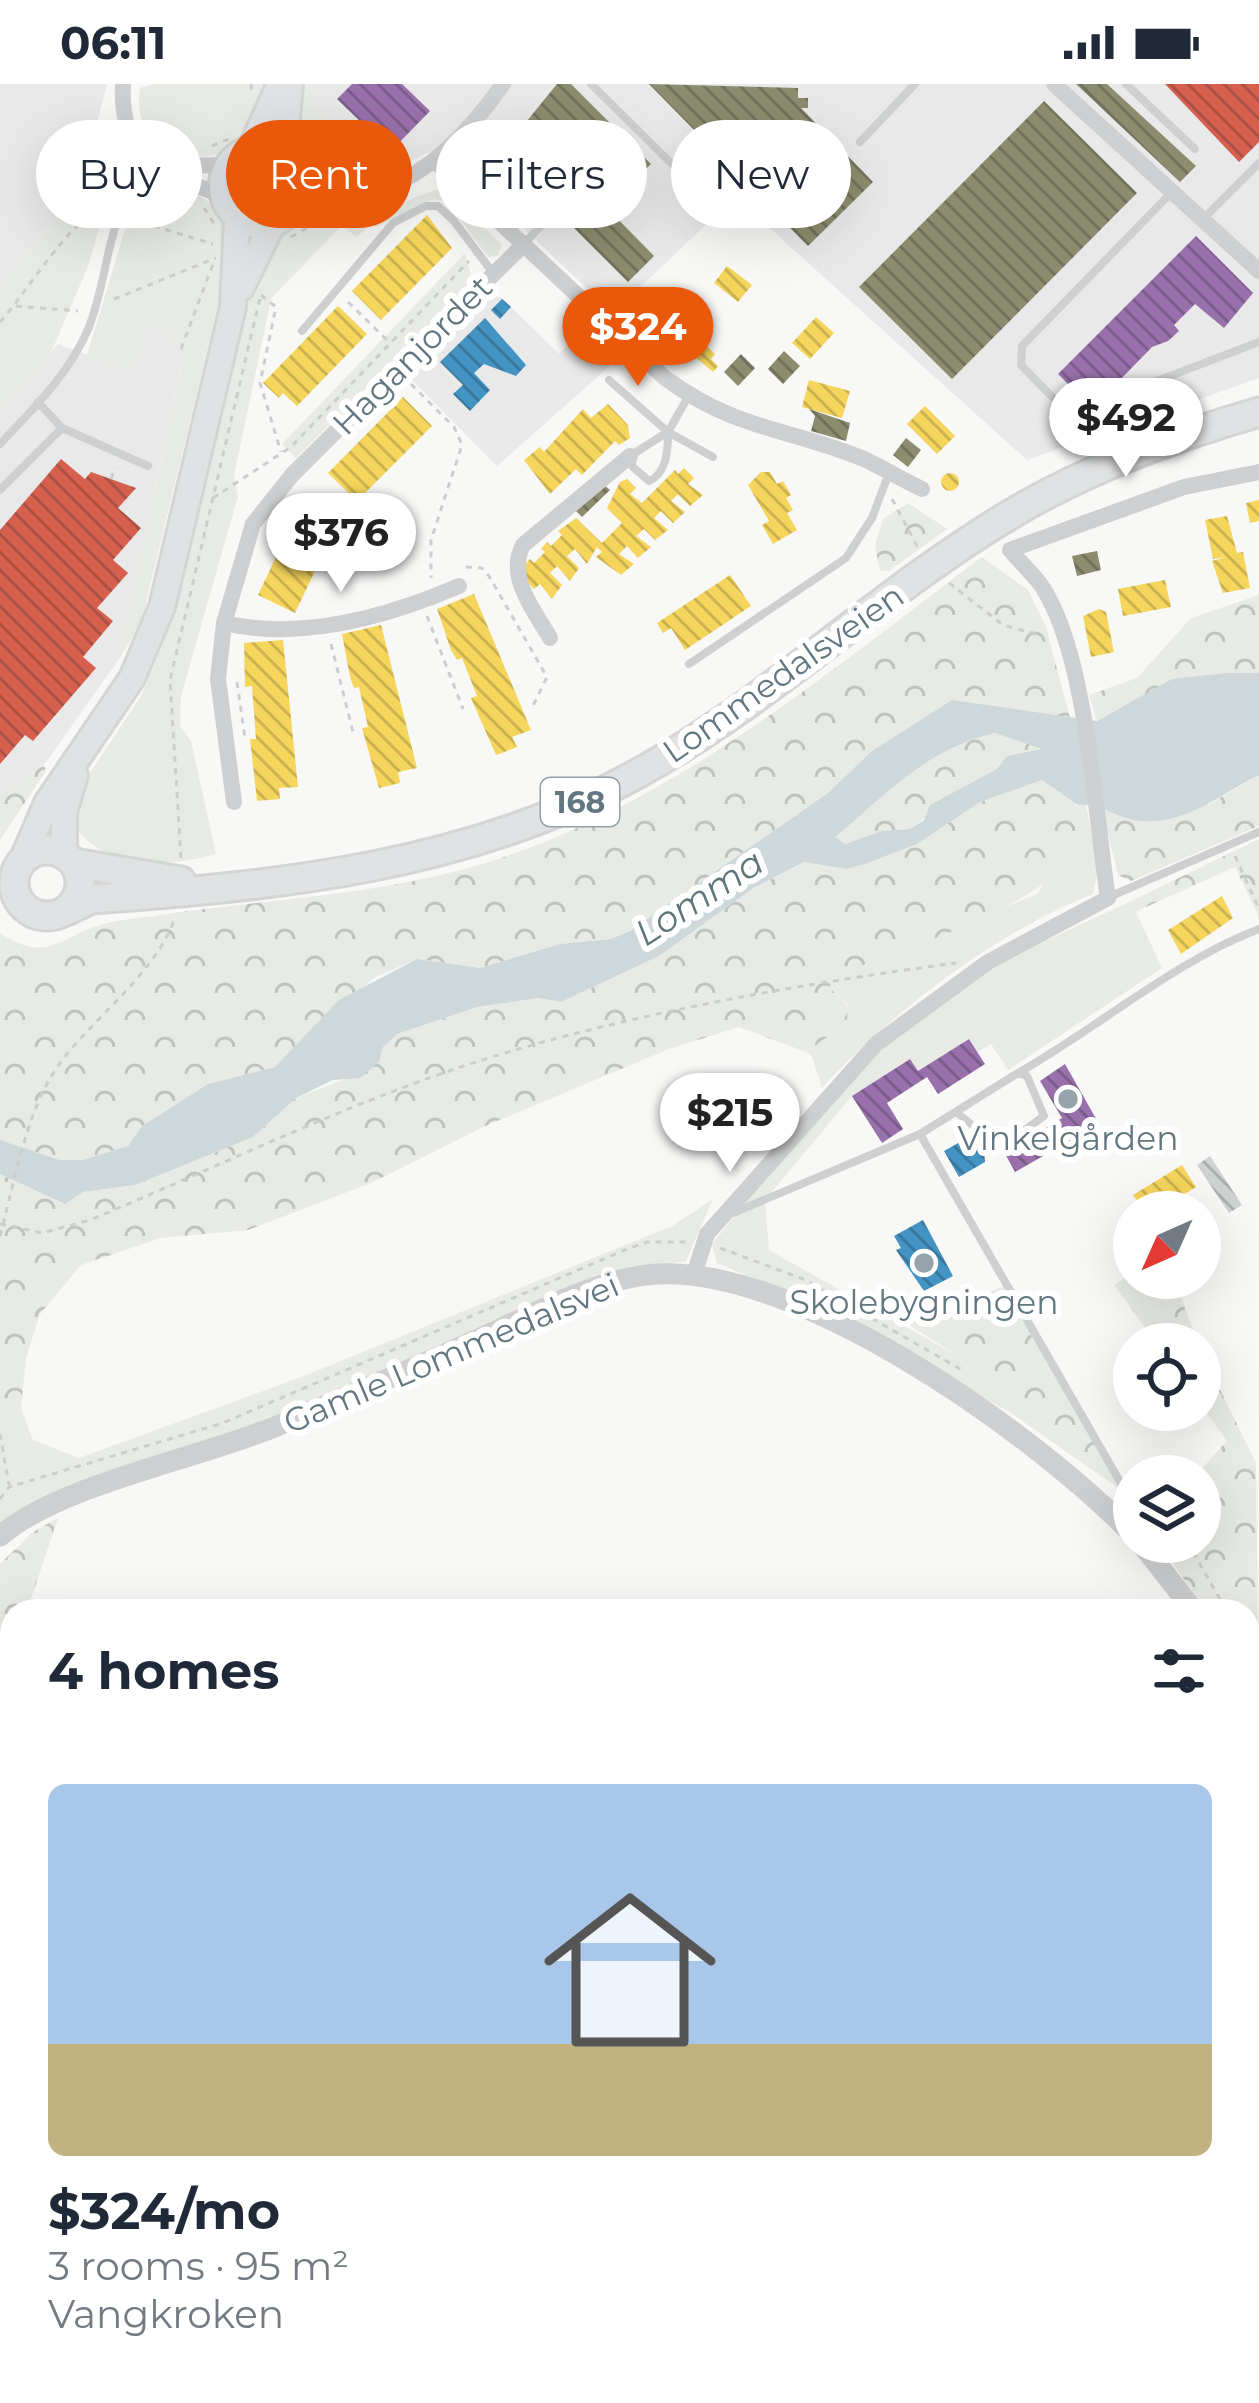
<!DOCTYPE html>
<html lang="en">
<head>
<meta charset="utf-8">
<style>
	:root { --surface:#fff; --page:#f6f6f7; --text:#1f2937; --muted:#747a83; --line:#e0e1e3; --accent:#ea580c }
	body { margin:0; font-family:Montserrat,sans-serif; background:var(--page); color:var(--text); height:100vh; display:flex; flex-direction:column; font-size:45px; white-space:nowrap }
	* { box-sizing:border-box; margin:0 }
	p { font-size:39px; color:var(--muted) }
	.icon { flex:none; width:66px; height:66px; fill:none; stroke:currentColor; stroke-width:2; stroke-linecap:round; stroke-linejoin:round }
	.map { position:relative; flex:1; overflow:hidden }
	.side { position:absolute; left:0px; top:1515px; width:1260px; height:804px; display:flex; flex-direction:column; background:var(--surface); border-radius:36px 36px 0 0; box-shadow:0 12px 48px #0002 }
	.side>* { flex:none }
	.guide { position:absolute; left:36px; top:36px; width:1188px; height:108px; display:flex; gap:24px }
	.needle { width:78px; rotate:225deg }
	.fabs { position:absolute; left:1113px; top:1107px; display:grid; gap:24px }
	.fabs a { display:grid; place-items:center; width:108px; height:108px; border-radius:50%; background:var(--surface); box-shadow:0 12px 48px #0002; font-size:60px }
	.price { position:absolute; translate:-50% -102px; padding:0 27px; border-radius:42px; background:#fff; color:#222; font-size:39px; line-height:78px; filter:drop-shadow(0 3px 6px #0008) }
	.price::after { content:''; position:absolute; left:50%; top:72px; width:36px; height:27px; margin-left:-18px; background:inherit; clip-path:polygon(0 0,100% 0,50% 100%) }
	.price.current { background:var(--accent); color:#fff }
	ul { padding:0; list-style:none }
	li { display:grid; align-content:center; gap:24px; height:636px; padding:0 48px }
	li+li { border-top:3px solid var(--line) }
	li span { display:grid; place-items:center; height:372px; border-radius:18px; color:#555 }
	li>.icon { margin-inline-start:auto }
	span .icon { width:216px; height:216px; fill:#fffc; stroke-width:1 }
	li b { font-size:51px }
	h2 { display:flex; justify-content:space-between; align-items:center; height:144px; padding:0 48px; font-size:51px }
	.tag { padding:0 42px; border-radius:54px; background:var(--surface); box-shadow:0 12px 48px #0002; font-size:42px; line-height:108px }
	.tag.current { background:var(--accent); color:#fff }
	.status { display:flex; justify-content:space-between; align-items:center; height:84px; padding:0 60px; background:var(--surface); direction:ltr }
	.status svg { height:33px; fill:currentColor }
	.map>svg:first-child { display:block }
</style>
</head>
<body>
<div class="status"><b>06:11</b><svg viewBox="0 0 49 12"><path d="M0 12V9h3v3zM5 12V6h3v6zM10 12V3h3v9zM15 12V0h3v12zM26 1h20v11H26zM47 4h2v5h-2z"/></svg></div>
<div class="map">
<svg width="1259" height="2319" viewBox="0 0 1259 2319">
	<defs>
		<pattern id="forest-crowns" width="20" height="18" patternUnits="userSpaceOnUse" patternTransform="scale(3)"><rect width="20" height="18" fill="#e8ebe5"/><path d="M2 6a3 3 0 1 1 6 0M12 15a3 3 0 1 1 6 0" fill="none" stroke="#c0c3bf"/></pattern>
		<pattern id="homes-back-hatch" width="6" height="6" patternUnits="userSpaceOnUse" patternTransform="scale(3)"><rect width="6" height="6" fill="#f6d55c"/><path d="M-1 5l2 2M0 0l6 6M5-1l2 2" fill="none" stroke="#cbb251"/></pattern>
		<pattern id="shops-back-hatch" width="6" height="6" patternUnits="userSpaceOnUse" patternTransform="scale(3)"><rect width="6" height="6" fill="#d6604d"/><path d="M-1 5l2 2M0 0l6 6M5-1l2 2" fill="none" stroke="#a85144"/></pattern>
		<pattern id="offices-back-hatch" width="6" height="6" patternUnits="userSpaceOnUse" patternTransform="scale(3)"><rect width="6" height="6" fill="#9970ab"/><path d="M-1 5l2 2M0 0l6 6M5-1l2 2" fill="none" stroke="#7a5d8a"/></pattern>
		<pattern id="schools-back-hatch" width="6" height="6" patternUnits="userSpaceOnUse" patternTransform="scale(3)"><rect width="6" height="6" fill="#4393c3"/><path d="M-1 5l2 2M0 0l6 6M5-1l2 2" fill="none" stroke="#3a779c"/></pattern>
		<pattern id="industry-back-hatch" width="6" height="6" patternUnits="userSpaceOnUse" patternTransform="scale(3)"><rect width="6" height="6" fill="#8c8c6e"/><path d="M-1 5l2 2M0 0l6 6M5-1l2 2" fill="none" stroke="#70725c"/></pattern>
		<pattern id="building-back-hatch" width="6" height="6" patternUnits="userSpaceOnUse" patternTransform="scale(3)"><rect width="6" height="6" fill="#d0d2d2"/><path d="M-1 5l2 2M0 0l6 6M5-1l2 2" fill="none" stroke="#acafb0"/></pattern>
	</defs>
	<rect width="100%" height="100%" fill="#f8f8f7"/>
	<path fill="#e8e9e8" d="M0,0h107l-26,102 -81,99z
		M317,0h942v294l-232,82 -292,-263 -122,116 -174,-165 -51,23 -25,-18 -49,-50z
		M491,211l11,3 57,56 26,-28 35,31 -123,109 -88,-89z
		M146,244l27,6 12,15 -68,313 -73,103 -44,29v-381l58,-69 69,25z"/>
	<path fill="#e8ebe5" d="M153,0h117l-26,61c-46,27 -115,6 -104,-57z
		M299,0h18l-3,19 74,68c-34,8 -75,14 -95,-21z
		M94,51l17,50 -22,79 -42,98 -47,51v-128l81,-99z
		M246 104a15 15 0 1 1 30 0a15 15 0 1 1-30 0Z
		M174,102c40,13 59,28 55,73l-88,365 -24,38 68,-312 -14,-3 1,-13 -25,-6 -4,25 -15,16 -42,-11 47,-155 13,-11z
		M442,104l60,57 -5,11 -9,1 -41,-55 -13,-3 -58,28 -5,-3 -14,13 -16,-11 -70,73 -37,177 4,20 -57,200 -1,30 11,15 25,113c-43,13 -110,16 -139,-25l3,-41 61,-92 25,-60 92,-372c46,-69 43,-38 111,-50 26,-5 48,-20 73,-26z
		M465,169l8,29 -4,4 -173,172 -14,-14z
		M1086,720l12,67 -5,23c-95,37 -203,119 -271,194l-10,-32 -6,-4 41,-29 1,-18 -19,-18 6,-11 202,-82 46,-71 -5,-18z
		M1131,817l31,67 -154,102 -17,-26 -13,8 -9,-13 -51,32 -9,-12 -57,37 -87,104 4,50 187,105 55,58 -186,-104 -108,-46 -5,-19c70,-85 142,-183 232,-246 57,-39 125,-68 187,-97z
		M713,1115l-27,62 -38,6 -648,258v-103l11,-1 10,-13 12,32 46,18 225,-82 368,-150z
		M1248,1643l11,20v139l-11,-18z"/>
	<path fill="url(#forest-crowns)" d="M908,419l39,26 -57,41 -10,1 -5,-25 8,-27z
		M982,473l46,33 18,37 24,91 -118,-18 -79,51 -45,42 -198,138 -19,8 -51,5 -80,24 -63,-9 -41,18 -65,53 -36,37 -67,17 -66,42 -14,20 -45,14h-23l-60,-20v-207c47,31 57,5 100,-8 17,-5 36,-7 54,-9 102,-16 206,-19 307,-46 198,-53 360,-193 521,-313z
		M1259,511v78c-55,0 -115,20 -162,48l-8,-26 48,-17 54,-60z
		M995,649l49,16 -37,7 -10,13 -33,18 -54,42 -28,2 -37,13 -11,-7c54,-44 91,-87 161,-104z
		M44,681l2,6 -46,69v-46z
		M1259,691v51l-128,55 -13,-6 -18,-72 18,11 91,-10z
		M1042,696c11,8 30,17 37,28 43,80 -193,145 -244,168l-6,11 19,19 -1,17 -41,29 -67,-25 -70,22 -186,78 -112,56 -123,47 -87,8 -80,27 -41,49 -14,44 -5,50 -10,13 -11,1v-248l65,30 18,-12 52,-7 118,-48 43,-39 47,-18 54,-46 80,-27 61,-9 23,4 98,-46 96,-69 50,-25 42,7 18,-5 52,-20 63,-42z
		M1259,755v78l-24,-50 -100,45 -4,-11z
		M1134,1188v6h40l24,66h-41l-43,-59z
		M1003,1203l118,203 -110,-77 -55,-58 -53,-34z
		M1200,1265l56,114 3,246 -11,-20v-78h-41l-50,-69h43v-20l8,1 10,-11 -18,-24v-12h-5l32,-35 -27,-37z
		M58,1434l-31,93h-15v26l-12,20v-93l33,-32z"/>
	<path fill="#ced7d9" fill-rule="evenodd" d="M1227,589h32v102c-39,19 -71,49 -117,46 -25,-1 -38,-18 -64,-16l-36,-25 -62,22 -63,42 -52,20 -18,5 -43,-7 -49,25 -96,69 -98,46 -23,-4 -61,9 -80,27 -14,13 -4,15 -19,16 -27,2 -37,18 -43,39 -118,48 -52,7 -18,12 -65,-30v-34l60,20h23l45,-14 14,-20 66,-42 67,-17 64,-67 78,-41 63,9 80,-24 51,-5 19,-8 198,-138 44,-42 80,-51 145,21 75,-42zM995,649l47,16 -35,7 -10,13 -67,36 -6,15 -14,9 -28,2 -37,13 -10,-7c53,-44 90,-87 160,-104z"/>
	<path fill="url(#homes-back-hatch)" d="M427,131l25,33 -71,72 -29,-29z
		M727,182l25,19 -14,17 -24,-19z
		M338,222l29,28 -70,72 -14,-13 -4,5 -16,-15z
		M680,222l22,20 -8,8 21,20 -4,5 7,7 -5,6 -53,-45z
		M816,233l18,16 -24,26 -18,-16z
		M809,296l41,11 -8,27 -40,-11z
		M403,313l29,29 -75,75 -29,-28z
		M608,320l20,21 2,13 -11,7 -4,-4 -33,34 -6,-6 -26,25 -26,-34 16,-13 4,5 39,-43 8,9z
		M925,322l30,30 -18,18 -30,-30z
		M684,384l10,10 -6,6 15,11 -13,11 -12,-12 -7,7 14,11 -12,11 -12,-12 -7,7 14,12 -13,10 -11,-11 -8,7 15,11 -13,11 -11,-12 -8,8 15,10 -13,11 -25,-18 6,-5 -5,-5 -10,17 -12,-15 -8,7 12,12 -9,13 -13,-15 -7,7 12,12 -10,14 -12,-15 -6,5 -10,-10v-13l6,-7 4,4 11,-11 -4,-3 6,-7 4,4 11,-11 -4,-4 18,-13 26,25 20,-20 -15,-15 13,-26 7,-3 9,9 -6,6 12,9 33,-33 3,4z
		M761,388h9l7,12 6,-3 8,14 -5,3 7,12 -6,3 10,17 -24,14 -11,-19 7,-4 -21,-36z
		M941 398a9 9 0 1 1 18 0a9 9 0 1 1-18 0Z
		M304,414l37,18 -46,97 -37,-18z
		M1259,416v21l-9,2 -4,-20z
		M1227,432l10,37 6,-1 7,36 -27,5 -11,-32 14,-4 -13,2 -8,-39z
		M730,491l21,31 -66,44 -14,-22 -8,5 -6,-10z
		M1165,496l6,27 -48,9 -5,-27z
		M474,510l57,136 -19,7 5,10 -21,8 -25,-57 6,-2 -15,-38 -5,2 -6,-10 -14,-41z
		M1099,525l7,3 8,40 -23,5 -8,-41z
		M381,541l36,143 -19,4 2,11 -21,5 -17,-60 6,-1 -9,-40 -5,1 -4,-11 -8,-43z
		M283,556l15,147 -19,1 1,11 -23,2 -7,-62h6l-4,-53 -7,1 -1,-44z
		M1222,812l11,22 -52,36 -13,-24z
		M1182,1081l14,22 -41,25h-10l-12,-17z"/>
	<path fill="url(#shops-back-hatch)" d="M1165,0h94v58l-20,20z
		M61,375l24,20 6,-7 45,16 -18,20 23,20 -28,32 15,13 -31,35 16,13 -30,36 13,11 -63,73 -8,-6 -25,29v-234z"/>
	<path fill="url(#offices-back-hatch)" d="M352,0h50l28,27 -39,40 -54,-52z
		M1196,152l57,57 -29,35 -29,-24 -21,21 5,6 -11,10 -16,6 -37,38 -32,14 -25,-25z
		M969,955l16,25 -47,30 -11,-17 -40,26 16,26 -21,14 -30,-47 58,-37 8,12z
		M1065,980l34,60 -84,48 -11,-20 58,-34 -22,-37z"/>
	<path fill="url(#schools-back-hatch)" d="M502,215l9,8 -11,12 -9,-9z
		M485,234l41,47 -10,11 -32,-12 -10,9 16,17 -20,21 -17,-17 10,-9 -23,-23z
		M969,1053l15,14 1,11 -26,15 -15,-26z
		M923,1136l30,56 -29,15 -28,-41 5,-2 -7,-12z"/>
	<path fill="url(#industry-back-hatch)" d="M557,0h14l80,80 -44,44 47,48 -26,26 -77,-77 14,-14 -13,-13 -26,21 -35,-34z
		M649,0l149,4v10h10v10h-7l72,74 -65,64z
		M1076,0h31l89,82 -16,16z
		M1044,17l93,92 -185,186 -93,-92z
		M784,267l16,15 -17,18 -15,-15z
		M741,270l14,14 -17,18 -14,-14z
		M809,325l41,14 -4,18 -35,-10 4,-15z
		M906,354l15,12 -13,17 -15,-12z
		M603,400l7,6 -28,27 -6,-6z
		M1097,467l4,19 -24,6 -5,-20z"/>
	<path fill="url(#building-back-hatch)" d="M1210,1072l32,49 -13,8 -32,-48z"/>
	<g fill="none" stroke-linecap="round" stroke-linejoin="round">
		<defs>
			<path id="secondary" d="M222 102a39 39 0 1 1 78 0a39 39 0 1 1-78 0Z
				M251,64l29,-64
				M284,70l6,-70
				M241,204l31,-63
				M64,771v-43l11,-37
				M22,777l25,-58 85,-125 30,-71 71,-300 4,-89"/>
			<path id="primary" d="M14 799a33 33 0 1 1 66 0a33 33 0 1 1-66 0Z
				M74,779l107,18
				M66,827l25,-12c187,-13 377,-32 544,-124 134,-73 243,-181 373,-259 77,-47 165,-79 251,-104"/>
		</defs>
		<use href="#secondary" stroke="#d4d6d6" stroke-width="30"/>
		<use href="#primary" stroke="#d4d5d5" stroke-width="33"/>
		<path stroke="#cccdcd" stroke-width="3" stroke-dasharray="6 6" stroke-linecap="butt" d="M251,0l1,11
			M308,54l10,25
			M212,62l19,-8
			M204,124l11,17
			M131,135l82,25
			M291,153l28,-16
			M261,211l15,12 -16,76 21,69
			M114,215l102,-41
			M348,218l40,39
			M16,222l62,5
			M0,238c26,-28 72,-107 107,-116
			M181,265l33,-88
			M411,300l43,43 8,18 -31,95v38
			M111,395l4,-12
			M213,414l78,-51 178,-186
			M892,415l26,49
			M466,483l16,1 7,8 58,101 -15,31
			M949,499l54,42 40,11
			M427,532l36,93
			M331,560l23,92
			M237,598l8,56
			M1235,772l24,53
			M181,774l-11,-178 90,-382
			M0,1140l42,9 48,-13c118,-49 235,-106 356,-148 156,-54 346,-87 510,-109
			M0,1152c15,-55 26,-128 61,-174 35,-47 94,-88 114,-144
			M720,1164l83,31 159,91
			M0,1350l9,51
			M0,1415l9,-12 214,-64 404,-174 20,-7h40
			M1187,1458l40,69
			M1248,1588l10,13
			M644,2307l1,12"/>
		<path stroke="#cecfd0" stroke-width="8" d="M591,0l97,96
			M1126,0l69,65
			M860,58l55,-58
			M1170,110l-148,152 -1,19 43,44 12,3 183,-70
			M1205,133l54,-54
			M525,159l19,-21
			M302,247l91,-108 33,-17h12l16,15 39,52
			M609,296l59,52 45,25
			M38,318l24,26 86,38
			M668,348c0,18 -1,41 -19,49l-16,-14 -3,-11 38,-24 20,-35
			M0,360c33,-35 71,-72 89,-117 23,-61 15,-111 61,-162
			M0,406l62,-62
			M689,580l157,-106 26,-40 17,-45
			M1109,813l150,-65
			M1018,989c80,-45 155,-111 241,-144
			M920,1050l98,-61 9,3 17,40 -37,27 -15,-2 -36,-29
			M733,1129l187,-79 214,372"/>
		<path stroke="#cecfd0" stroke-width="16" d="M123,0c-4,73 38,90 99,111
			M1054,0l205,187
			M437,79l228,215c74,54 122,49 199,81 19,9 39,21 58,30
			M162,82l65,-1
			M299,92l65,15
			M296,122c97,-2 154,-46 207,-122
			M224,539c78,18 163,-6 235,-37
			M550,554c-16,-28 -44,-61 -27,-93l107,-89
			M234,718l-16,-123 6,-56 29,-99 39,-49 231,-230
			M694,1191l13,-41 169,-190 112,-82 120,-64c-13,-82 -21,-246 -67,-313 -9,-12 -21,-23 -31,-35l174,-63 75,-15"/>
		<path stroke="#cecfd0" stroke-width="21" d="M0,1452c61,-52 198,-77 277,-110 71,-30 140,-59 210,-91 48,-22 99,-50 152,-59 145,-24 398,159 495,260
			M1140,1458l54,69
			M1248,1618l11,21"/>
		<use href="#secondary" stroke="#e1e2e3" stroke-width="24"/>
		<use href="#primary" stroke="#e1e2e3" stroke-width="27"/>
	</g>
	<g fill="#97a4ab" stroke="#fff" stroke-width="4.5">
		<circle cx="1068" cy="1015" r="12"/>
		<circle cx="924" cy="1179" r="12"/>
	</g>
	<g text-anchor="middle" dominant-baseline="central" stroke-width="12" stroke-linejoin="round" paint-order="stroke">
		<rect fill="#fff" stroke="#92a0a8" stroke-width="3" x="541" y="694" width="78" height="48" rx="9"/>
		<g font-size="30" font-weight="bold" fill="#637782">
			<text x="580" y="718">168</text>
		</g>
		<g font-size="33" fill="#637782" stroke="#fff">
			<text transform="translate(412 271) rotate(-45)">Haganjordet</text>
			<text transform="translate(783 589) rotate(-35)">Lommedalsveien</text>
			<text transform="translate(451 1269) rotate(-23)">Gamle Lommedalsvei</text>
		</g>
		<g font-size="33" fill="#637782" stroke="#fff">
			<text x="1068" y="1054">Vinkelgården</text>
			<text x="924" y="1218">Skolebygningen</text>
		</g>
		<g font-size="36" font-style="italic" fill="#5e767c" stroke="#fff">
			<text transform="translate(699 813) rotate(-33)">Lomma</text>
		</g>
	</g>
</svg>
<div class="fabs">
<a><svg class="needle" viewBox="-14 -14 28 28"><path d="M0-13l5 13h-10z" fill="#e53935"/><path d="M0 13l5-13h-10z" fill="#747a83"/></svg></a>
<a><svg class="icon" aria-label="locate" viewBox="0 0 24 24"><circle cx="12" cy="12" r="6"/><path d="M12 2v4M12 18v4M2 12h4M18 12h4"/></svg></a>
<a><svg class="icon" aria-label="layers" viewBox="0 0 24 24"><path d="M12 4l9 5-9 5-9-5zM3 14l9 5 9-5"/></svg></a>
</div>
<b class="price current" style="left:638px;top:305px">$324</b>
<b class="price" style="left:1126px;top:396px">$492</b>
<b class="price" style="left:341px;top:511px">$376</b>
<b class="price" style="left:730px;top:1091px">$215</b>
<div class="guide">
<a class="tag">Buy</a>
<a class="tag current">Rent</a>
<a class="tag">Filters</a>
<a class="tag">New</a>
</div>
<section class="side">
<h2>4 homes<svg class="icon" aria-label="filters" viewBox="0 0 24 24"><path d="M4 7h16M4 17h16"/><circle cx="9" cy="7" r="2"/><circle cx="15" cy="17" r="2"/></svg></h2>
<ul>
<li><span style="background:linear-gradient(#a9c7e8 70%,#c2b280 0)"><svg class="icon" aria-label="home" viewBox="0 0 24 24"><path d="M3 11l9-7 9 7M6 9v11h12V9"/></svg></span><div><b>$324/mo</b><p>3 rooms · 95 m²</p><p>Vangkroken</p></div></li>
</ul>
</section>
</div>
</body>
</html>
